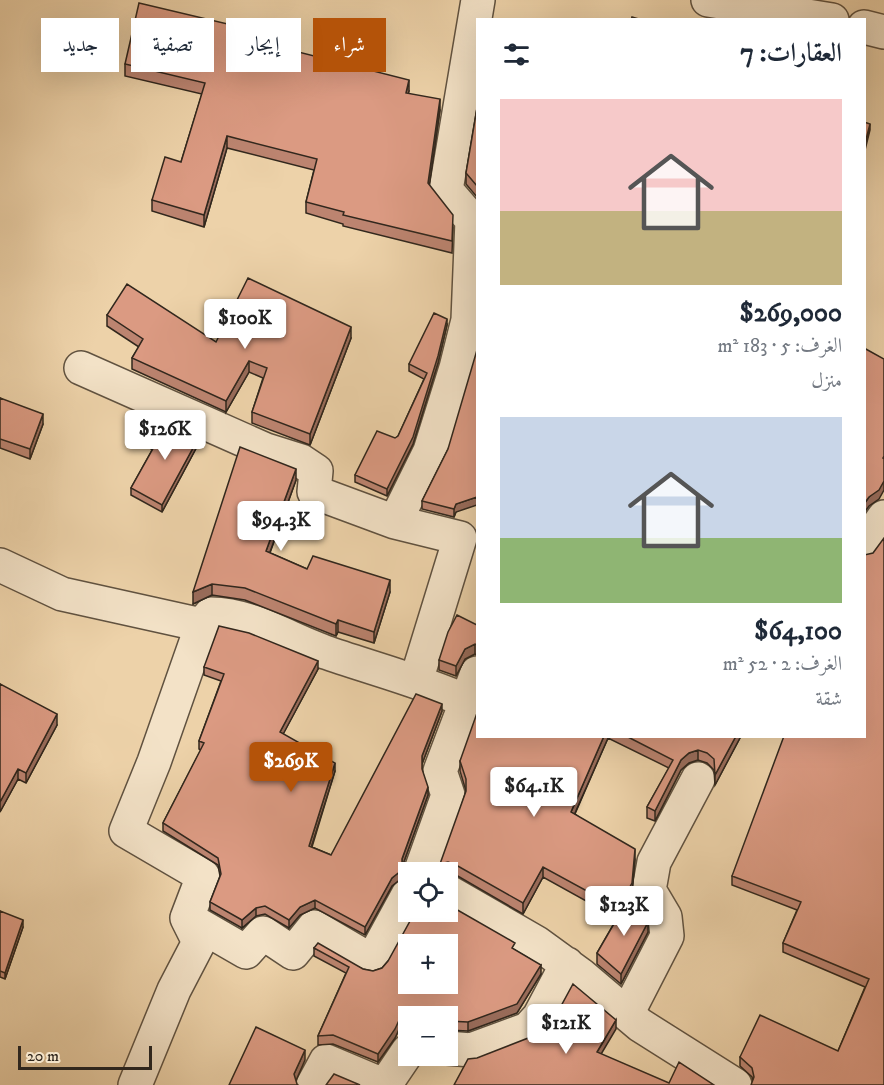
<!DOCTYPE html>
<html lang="ar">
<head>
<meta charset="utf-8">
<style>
	:root { --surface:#fff; --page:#f2f2f3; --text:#1f2937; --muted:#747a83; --accent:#b45309 }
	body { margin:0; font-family:"IM FELL DW Pica",Amiri,serif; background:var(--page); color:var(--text); direction:rtl; height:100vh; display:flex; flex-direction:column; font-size:22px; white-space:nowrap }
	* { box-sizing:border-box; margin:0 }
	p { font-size:20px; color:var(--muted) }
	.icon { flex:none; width:33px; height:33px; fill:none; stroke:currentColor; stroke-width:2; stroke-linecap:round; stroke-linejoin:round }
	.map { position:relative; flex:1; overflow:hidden; direction:ltr }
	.drawer { position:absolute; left:476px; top:18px; width:390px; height:720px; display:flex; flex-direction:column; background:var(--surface); border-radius:0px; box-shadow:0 6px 24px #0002; direction:rtl }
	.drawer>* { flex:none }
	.banner { position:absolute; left:18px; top:18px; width:368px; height:54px; direction:rtl; display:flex; gap:12px }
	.controls { position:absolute; left:398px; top:862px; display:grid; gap:12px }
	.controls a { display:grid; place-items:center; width:60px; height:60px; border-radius:0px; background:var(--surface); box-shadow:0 6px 24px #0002; font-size:30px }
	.scale { position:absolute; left:18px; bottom:15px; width:134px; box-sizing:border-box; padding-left:6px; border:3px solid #31271d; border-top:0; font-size:16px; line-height:21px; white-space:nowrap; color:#31271d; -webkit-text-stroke:4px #f3e2c7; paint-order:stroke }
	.price { position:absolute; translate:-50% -51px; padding:0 14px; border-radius:6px; background:#fff; color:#222; font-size:20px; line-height:39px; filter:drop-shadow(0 2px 3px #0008) }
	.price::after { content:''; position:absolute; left:50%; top:36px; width:18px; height:14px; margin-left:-9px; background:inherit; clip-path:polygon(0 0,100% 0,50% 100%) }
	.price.active { background:var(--accent); color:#fff }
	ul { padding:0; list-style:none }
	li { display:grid; align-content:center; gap:12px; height:318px; padding:0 24px }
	li span { display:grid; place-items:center; height:186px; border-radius:0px; color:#555 }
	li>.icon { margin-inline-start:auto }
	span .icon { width:108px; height:108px; fill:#fffc; stroke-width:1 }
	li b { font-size:26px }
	h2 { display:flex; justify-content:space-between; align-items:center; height:72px; padding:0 24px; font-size:26px }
	.tag { padding:0 21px; border-radius:0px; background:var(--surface); box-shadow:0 6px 24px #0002; font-size:21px; line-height:54px }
	.tag.active { background:var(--accent); color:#fff }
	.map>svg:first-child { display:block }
</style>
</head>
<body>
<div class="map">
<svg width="884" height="1085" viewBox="0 0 884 1085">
	<rect width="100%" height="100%" fill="#edd2a9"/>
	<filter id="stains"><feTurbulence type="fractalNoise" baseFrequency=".00333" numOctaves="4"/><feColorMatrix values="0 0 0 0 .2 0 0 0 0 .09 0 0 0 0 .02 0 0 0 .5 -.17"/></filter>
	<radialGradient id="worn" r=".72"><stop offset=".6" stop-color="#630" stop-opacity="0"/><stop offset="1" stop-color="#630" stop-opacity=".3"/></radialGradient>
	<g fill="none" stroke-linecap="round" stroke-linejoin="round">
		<defs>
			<path id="street" d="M708,0l124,20
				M864,27l20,5
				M81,368l185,82 35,11 15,10 -2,21 81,30
				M864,546l20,-29
				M0,565l62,29 140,31 -48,137 -28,69 77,45 -16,42 12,24 -25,48 -39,95
				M202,625l9,-11c40,0 79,26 117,39 46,16 93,28 138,48
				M416,681l44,-143 -65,-16 35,-71 26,-83 12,-48 4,-100 -26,-30 32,-190
				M420,873l28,-78 -8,-24 37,-98
				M447,891l90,52 44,32 59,50 95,60
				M187,918l59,34 17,-19 30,20 21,-26 58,34 36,-66
				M627,1014l40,-78 -2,-19 -16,-27 5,-28 44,-83
				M447,1048l24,2 57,-21 11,-12 28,-53
				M313,1085l13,-24 57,24
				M385,1085l23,-34"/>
		</defs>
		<use href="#street" stroke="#605240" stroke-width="36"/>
		<use href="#street" stroke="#f3e2c7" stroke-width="33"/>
	</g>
	<path fill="#bc8470" stroke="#31271d" stroke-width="1.5" d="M253,40l156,51 -1,2 32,17 -11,75 24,42 -1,26 -109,-27v-2l-37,-11v-11l8,-32 -87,-22 -23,79 -52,-16v-11l29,-38 21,-68 -77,-18v-12z
		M477,108v89l-11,-13v-11z
		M107,315l109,27 135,-4 -41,107 -58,-22v-11l11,-34 -14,-6 -23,40 -94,-43v-11l7,-11 -32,-21z
		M447,325l-9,38 -25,81 -26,52 -32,-14v-7l43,-39 26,-57 -15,-8v-7z
		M0,398l43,26 -13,35 -30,-11z
		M200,441l-38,71 -31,-17v-7l21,-38 -1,-1v-7z
		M448,449l8,63 -2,5 -32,-8v-8z
		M296,480l-26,73 37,16 83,23 -16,51 -36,-11 -2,4 -91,-36 -33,-5 -19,9z
		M477,625v30l-2,-1 -10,5 -9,17 -17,-6v-10z
		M204,667l114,2 -35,65 52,37 -23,76 19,8 111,-144 -20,53v5l6,26 -26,72v11l-10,8 -27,49 -50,-27 -15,7 -11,13 -24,-14 -9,2 -14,12 -32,-18v-8l10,-26 -2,-11 -55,-34v-8l38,-73 -2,-1v-8l22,-60 -17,-6z
		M0,684l57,41 -31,58 -8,-4 -18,33z
		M477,736h264l-26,49 -1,-15 -7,-7 -9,-3 -9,3 -8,7 -26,51 -8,-3v-11l22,-39 -61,-30 -33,76 60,45 -3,34 -6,10 22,29 -27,52 -24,-20v-11l20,-35 -74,-41 -20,37 -67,-39 -8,-3 -8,1 26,-82 -6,-20v-10z
		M864,736l20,349 -131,-4 -1,-4 -12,-11v-9l98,-6 27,-64 -82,-35v-9l14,-33 -65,-25v-9z
		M0,911l23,16 -18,52 -5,-2z
		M314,948l49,21 10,2 9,-3 6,-7 127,-11 26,24 -24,39 -49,18 -21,-1v-13h-39v8l-6,-2 -7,15 -17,24 -45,-18 -15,1v-9l28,-63 -32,-17z"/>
	<path fill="#996c5b" stroke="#31271d" stroke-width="1.5" d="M409,80v11l-3,14v-12z
		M440,99v11l-12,85v-12z
		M870,124v6l-6,24v-7z
		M227,136v12l-23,79v-12z
		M447,319v6l-9,38 -25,81 -26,52v-7z
		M351,327v11l-41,107v-11z
		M249,361v11l-23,40v-11z
		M43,414v10l-13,35v-10z
		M200,435v6l-38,71v-7z
		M296,469v11l-30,83v-12z
		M884,481v9l-5,9 -10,7 -5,7v-9l5,-7z
		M477,497v8l-21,7 -2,5v-8l2,-5z
		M390,580v12l-16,51v-11z
		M212,584v11l-19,9v-12z
		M338,620v12l-2,4v-12z
		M475,644v10l-10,5 -9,17v-10l9,-17z
		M318,661v8l-38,71v-8z
		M442,704v7l-20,53v-8z
		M57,714v11l-31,58v-10z
		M604,736h4v2l-37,84v-10z
		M736,736h5l-26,49v-10z
		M698,750v10l-9,3 -8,7 -26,51v-10l26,-51 8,-7z
		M335,763v8l-26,83v-8z
		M18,769v10l-18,33v-10z
		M428,787v8l-26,72v-8z
		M635,849v10l-3,34 -14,25v-10z
		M448,862v10l-8,1v-9z
		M543,867v10l-20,37v-11z
		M402,870v8l-10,8 -27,49v-8l27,-49z
		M315,900v8l-15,7 -11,13v-8l11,-13z
		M256,908v8l-14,12v-8z
		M23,920v7l-18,52v-6z
		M648,922v10l-27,52v-10z
		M541,965v9l-24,39 -49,18v-9z
		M402,1014v9l-7,15 -17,24v-8z
		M616,1020v9l-19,32v-9z
		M305,1050v10l-11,25v-11z"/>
	<path fill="#db9a82" stroke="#31271d" stroke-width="1.5" fill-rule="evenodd" d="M139,3l114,27 -2,10 158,40 -3,13 34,6 -12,84 25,32 -1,26 -109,-26 1,-3 -38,-10 11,-43 -90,-23 -23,79 -52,-15 13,-43 16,5 24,-79 -80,-19z
		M632,17l10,3h-11z
		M477,108v78l-11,-13z
		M864,122l6,2 -6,23z
		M248,278l103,49 -41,107 -58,-22 15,-44 -18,-7 -23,40 -94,-43 11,-19 -36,-24 20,-31 89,58z
		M434,313l13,6 -9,37 -25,81 -26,52 -32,-14 22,-44 18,7 3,-2 29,-63 -18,-9z
		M864,348l20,11v97l-1,2 1,1v22l-5,9 -10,7 -5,7z
		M477,350v147l-21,7 -2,5 -32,-8 26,-52z
		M0,398l43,16 -13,35 -30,-10z
		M163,418l37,17 -38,70 -31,-17 24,-43 -4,-3z
		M240,447l56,22 -30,82 41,18 6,-13 77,24 -16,52 -36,-12 -2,4 -91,-36 -33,-4 -19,8z
		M884,538v547h-133l3,-8 -2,-9 -12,-11 20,-42 78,36 31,-72 -86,-36 18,-41 -69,-26 52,-140h80v-181l9,-2z
		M457,615l20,10v20l-2,-1 -10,5 -9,17 -17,-6 9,-28z
		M219,626l30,7 69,28 -38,71 55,31 -26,83 22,9 85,-161 26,10 -20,52v13l6,18 -26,72v11l-10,8 -27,49 -50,-27 -15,7 -11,13 -24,-14 -9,2 -14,12 -32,-18 11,-28 -3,-16 -55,-35 41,-80 -5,-2 25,-67 -20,-7z
		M0,684l57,30 -31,59 -8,-4 -18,33z
		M477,713v23h127l-33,76 64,37 -3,34 -14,25 -75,-41 -20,36 -67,-38 -8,-3 -8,2 26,-73v-12l-6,-18z
		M626,736h110l-21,39 -1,-16 -7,-6 -9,-3 -9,3 -8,7 -26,51 -8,-4 26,-47z
		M626,903l20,9 2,10 -27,52 -24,-21z
		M447,904l68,39 -3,5 29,17 -24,39 -49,18 -21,-1v-4h-37l-8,-3 -7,15 -17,25 -45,-19 -15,1 31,-69 -35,-19 4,-5 45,26 10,2 9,-3 6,-7 27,-49h32zM408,945h39v39h-39z
		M0,911l23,9 -18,53 -5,-2z
		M573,984l43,36 -19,32 72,31 10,-21 35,23h-260l14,-26 9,-1 64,-25 14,-16z
		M256,1027l49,23 -11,24 3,10 1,1h-69z
		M334,1074l26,11h-34z"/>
	<rect width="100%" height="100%" filter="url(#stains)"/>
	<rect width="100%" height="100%" fill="url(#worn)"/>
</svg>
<div class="controls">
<a><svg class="icon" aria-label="locate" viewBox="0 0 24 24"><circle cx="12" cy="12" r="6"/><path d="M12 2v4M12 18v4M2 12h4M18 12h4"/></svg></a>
<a>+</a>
<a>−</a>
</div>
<div class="scale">20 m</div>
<b class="price" style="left:245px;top:350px">$100K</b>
<b class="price" style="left:165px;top:461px">$126K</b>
<b class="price" style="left:281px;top:552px">$94.3K</b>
<b class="price active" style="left:291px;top:793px">$269K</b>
<b class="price" style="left:534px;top:818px">$64.1K</b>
<b class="price" style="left:624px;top:937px">$123K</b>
<b class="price" style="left:566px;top:1055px">$121K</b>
<div class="banner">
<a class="tag active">شراء</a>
<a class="tag">إيجار</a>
<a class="tag">تصفية</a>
<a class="tag">جديد</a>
</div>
<section class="drawer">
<h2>العقارات: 7<svg class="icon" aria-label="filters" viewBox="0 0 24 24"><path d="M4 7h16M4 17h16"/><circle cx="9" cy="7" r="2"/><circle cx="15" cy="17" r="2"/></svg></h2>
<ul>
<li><span style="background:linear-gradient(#f6c9c9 60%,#c2b280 0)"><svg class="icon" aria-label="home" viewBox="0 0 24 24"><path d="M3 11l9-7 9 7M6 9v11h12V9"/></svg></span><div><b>$269,000</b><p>الغرف: 5 · 183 m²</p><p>منزل</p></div></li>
<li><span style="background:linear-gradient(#c9d6e8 65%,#8fb573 0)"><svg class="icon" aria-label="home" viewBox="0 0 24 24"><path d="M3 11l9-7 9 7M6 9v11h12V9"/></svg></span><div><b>$64,100</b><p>الغرف: 2 · 52 m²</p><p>شقة</p></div></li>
</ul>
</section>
</div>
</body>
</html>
